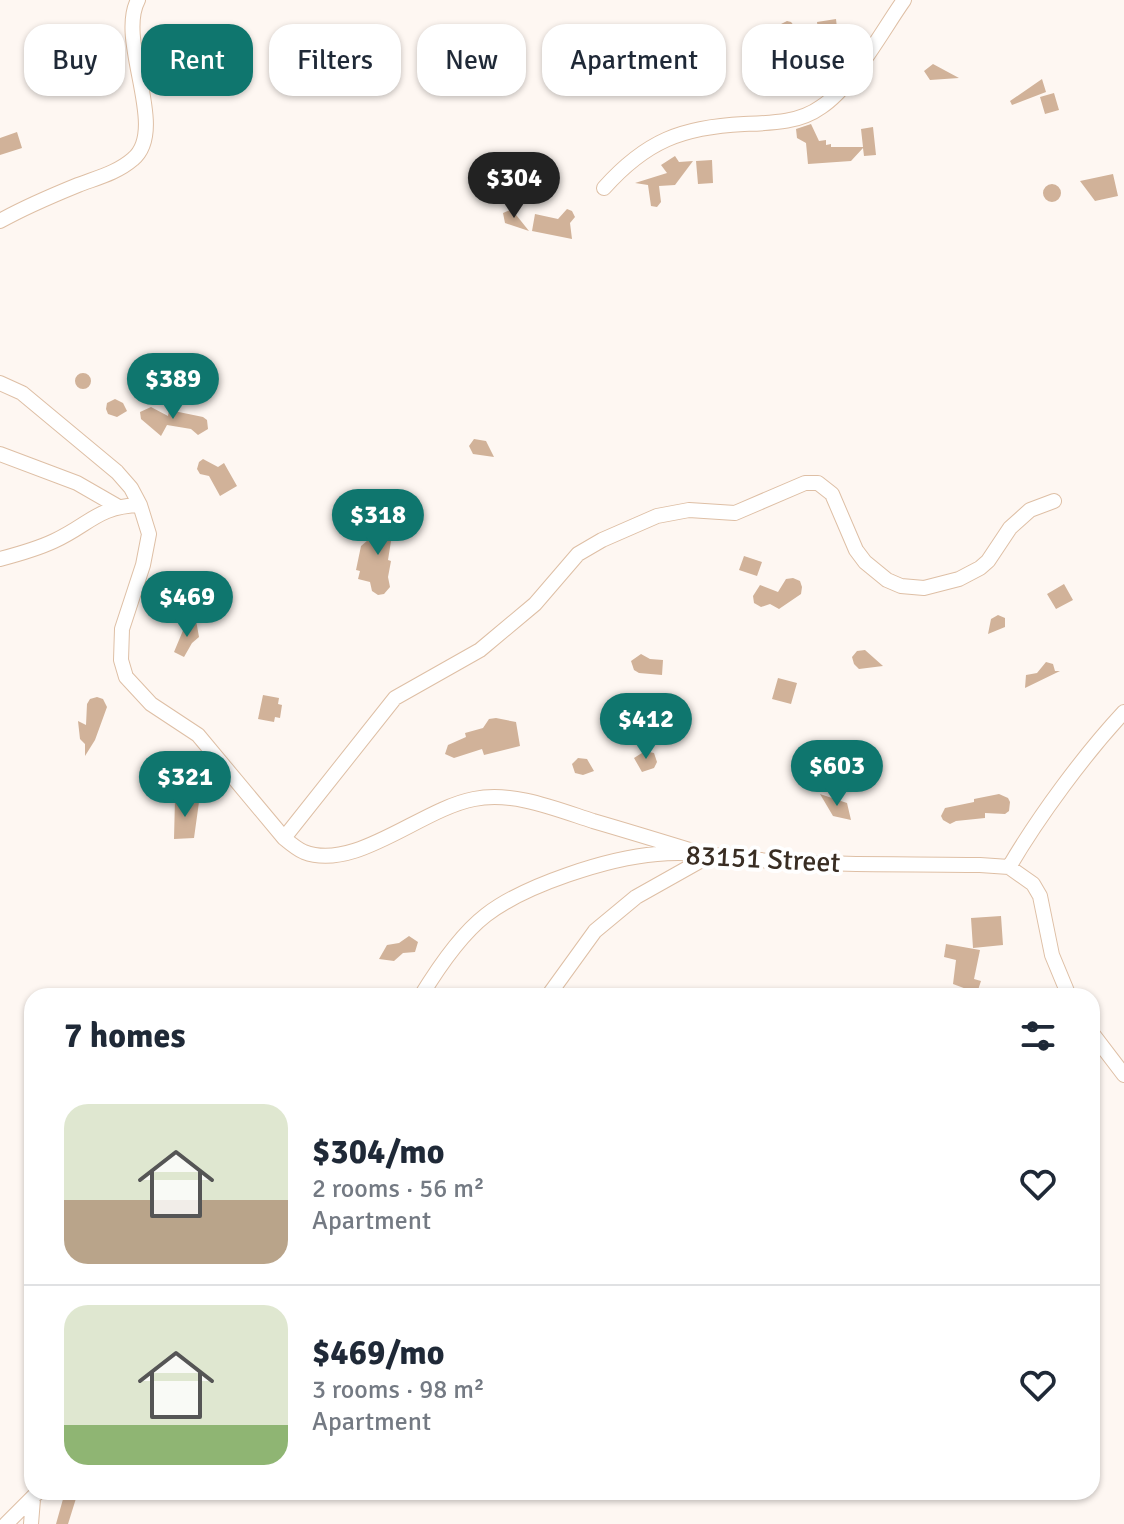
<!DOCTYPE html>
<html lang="en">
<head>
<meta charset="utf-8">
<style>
	:root { --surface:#fff; --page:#f6f6f7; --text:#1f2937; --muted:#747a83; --line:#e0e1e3; --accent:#0f766e }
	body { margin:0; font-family:Signika,sans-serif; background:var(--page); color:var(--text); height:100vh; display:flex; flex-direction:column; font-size:30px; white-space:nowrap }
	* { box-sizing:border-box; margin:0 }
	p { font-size:26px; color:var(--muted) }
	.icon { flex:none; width:44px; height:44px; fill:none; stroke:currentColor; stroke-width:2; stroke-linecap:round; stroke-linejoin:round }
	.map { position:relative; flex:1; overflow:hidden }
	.drawer { position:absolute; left:24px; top:988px; width:1076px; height:512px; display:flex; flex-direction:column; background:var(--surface); border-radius:24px; box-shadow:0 2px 6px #0004 }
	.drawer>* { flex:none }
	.banner { position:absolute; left:24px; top:24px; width:1076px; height:72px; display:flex; gap:16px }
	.price { position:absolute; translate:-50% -68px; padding:0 18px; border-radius:28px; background:var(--accent); color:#fff; font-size:26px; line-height:52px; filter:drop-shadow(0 2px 4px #0008) }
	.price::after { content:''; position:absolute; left:50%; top:48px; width:24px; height:18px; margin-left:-12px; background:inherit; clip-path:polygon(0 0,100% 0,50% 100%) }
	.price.on { background:#222; color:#fff }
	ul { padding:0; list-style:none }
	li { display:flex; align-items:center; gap:24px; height:200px; padding:0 40px }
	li+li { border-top:2px solid var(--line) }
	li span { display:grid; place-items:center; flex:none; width:224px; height:160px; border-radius:24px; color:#555 }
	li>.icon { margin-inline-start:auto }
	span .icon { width:96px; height:96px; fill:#fffc; stroke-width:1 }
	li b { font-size:34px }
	h2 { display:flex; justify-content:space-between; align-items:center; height:96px; padding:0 40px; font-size:34px }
	.chip { padding:0 28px; border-radius:24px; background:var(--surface); box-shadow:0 2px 6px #0004; font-size:28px; line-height:72px }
	.chip.on { background:var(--accent); color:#fff }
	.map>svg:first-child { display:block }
</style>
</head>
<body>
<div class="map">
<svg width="1124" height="1524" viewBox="0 0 1124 1524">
	<rect width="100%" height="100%" fill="#fef7f2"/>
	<path fill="#d1b299" d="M836,19l2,18 -19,2 -2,-17z
		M787,21l4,1 14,17 -26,-2 -2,-11z
		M933,64l26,14 -29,2 -6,-9z
		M202,66l2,9 -36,6 -3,5 -13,3 10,-19z
		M1042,79l4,13 -34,13 -2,-4z
		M1054,93l5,17 -14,4 -5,-17z
		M811,124l8,17 7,-1v5l5,-1v3h32l-2,-18 12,-2 3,28 -12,1 -1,-8 -12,13 -43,3 -2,-21 -9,-5 -1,-9z
		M17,132l5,16 -22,7v-17z
		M675,156l4,6 14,-1 -18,24 -16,1 2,16 -4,5 -6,-1 -3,-21 -13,-2 32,-10 -6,-8z
		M712,160l1,23 -15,1 -2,-23z
		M1113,174l5,22 -23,5 -15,-20z
		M1043 193a9 9 0 1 1 18 0a9 9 0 1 1-18 0Z
		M567,209l5,2 3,6 -5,6 2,16 -40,-8 3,-17 23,5z
		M510,210l3,1 16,20 -24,-8 -2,-10z
		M75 381a8 8 0 1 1 16 0a8 8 0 1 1-16 0Z
		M115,399l8,4 4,8 -10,6 -9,-3 -2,-5 1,-6z
		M151,407l17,9 1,-6 34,7 4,3 1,9 -10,6 -7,-6 -24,-4 -6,11 -20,-17 -1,-7z
		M474,439l12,2 8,16 -21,-3 -4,-8z
		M203,459l15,8 6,-4 13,23 -17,10 -11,-20 -9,-2 -3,-5 2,-7z
		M393,521l7,5 1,6 -10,9 -3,19 3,1 -3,16 2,10 -6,7 -6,1 -6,-4 -2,-9 -12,-3 2,-8 -4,-1 5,-24 7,-6 3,-13 10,2 4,-6z
		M744,556l18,6 -5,14 -18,-6z
		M793,578l7,3 2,6 -1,7 -22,15 -9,-5 -9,3 -7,-4 -1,-7 7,-11 18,7 8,-13z
		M221,583l2,11 -9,5 -7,14 -5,-10 -10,3 8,-7 -3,-8 12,-1z
		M1064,584l9,16 -17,9 -9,-15z
		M998,615l7,3v9l-17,7 3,-15z
		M196,620l3,17 -7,6 -8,14 -10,-5 10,-24z
		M865,650l18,16 -24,3 -5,-5 -2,-7 5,-6z
		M641,654l9,5 13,1 -1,15 -23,-2 -5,-3 -3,-9z
		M1046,662l7,2 2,7h5l-35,17 1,-13 11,-2z
		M778,678l19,5 -6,21 -19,-5z
		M263,695l16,3 -1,6 4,1 -2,13 -5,-1 -1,5 -16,-3z
		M97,697l6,2 4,8 -12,33 -10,16v-12l-5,-5 -2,-18 8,4 1,-21 3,-5z
		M496,718l20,4 4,24 -36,9 -2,-6 -28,9 -9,-4 3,-9 18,-8 -1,-4 18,-5 6,-9z
		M645,751l9,2 3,9 -3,6 -12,4 -8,-14z
		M578,758l9,1 7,12 -11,4 -8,-2 -3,-9z
		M820,794l27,9 4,17 -18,-4z
		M999,794l9,4 2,4 -1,9 -4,3 -20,-1v5l-29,3 -6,3 -7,-4 -2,-4 4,-8 29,-6v-3z
		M175,799l24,3 -5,36 -20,1z
		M1001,916l2,29 -30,3 -2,-30z
		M409,936l9,6 -3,10 -12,1 -9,8 -15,-2 8,-14 12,-2z
		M946,944l34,6 -6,29 7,2 -4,12 -24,-9 3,-24 -12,-3z
		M65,1492h13l-10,32h-12z"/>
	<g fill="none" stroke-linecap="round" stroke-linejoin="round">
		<defs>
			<path id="minor" d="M604,188c42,-47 78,-61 140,-64 27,-1 55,-1 77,-17 31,-20 61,-76 83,-107
				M0,221c25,-14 51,-25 78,-36 18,-7 39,-12 55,-26 36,-30 -17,-118 5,-159
				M0,383l22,10 95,79 14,16 9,17 9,29 -6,31 -21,64 -1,31 5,17 25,27 47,31 86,103c6,5 13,11 20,14 51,20 117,-43 170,-53 39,-8 82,10 119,22 38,11 77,23 116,35l-73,41 -41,34 -47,65
				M0,454l77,29 40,23
				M0,559c19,-5 37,-10 54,-18 35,-16 44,-35 86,-36
				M284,838l111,-140 85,-48 55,-46 43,-50 24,-14 55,-24 32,-6 46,3 70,-30h13l14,11 24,56 9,12 22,18 14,6 23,2 35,-9 21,-11 8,-7 22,-33 20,-18 24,-9
				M1009,867c30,-51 75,-112 115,-155
				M421,996c17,-28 39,-61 65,-81 39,-30 122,-57 171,-61 42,-4 86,6 128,8 65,3 130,2 195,3l29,2 24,17 7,12 12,59 17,41
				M1092,1033l32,42
				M6,1524l32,-32
				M31,1524l2,-25"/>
		</defs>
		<use href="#minor" stroke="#debfa5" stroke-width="16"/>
		<use href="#minor" stroke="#fff" stroke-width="14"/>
	</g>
	<g text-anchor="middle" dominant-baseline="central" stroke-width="8" stroke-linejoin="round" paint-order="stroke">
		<g font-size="28" fill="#392d23" stroke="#fff">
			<text transform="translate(763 859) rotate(3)">83151 Street</text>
		</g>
	</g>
</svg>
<b class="price on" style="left:514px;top:220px">$304</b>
<b class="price" style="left:173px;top:421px">$389</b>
<b class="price" style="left:378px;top:557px">$318</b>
<b class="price" style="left:187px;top:639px">$469</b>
<b class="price" style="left:646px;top:761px">$412</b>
<b class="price" style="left:837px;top:808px">$603</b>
<b class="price" style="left:185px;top:819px">$321</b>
<div class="banner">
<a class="chip">Buy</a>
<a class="chip on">Rent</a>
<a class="chip">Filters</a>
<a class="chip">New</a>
<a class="chip">Apartment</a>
<a class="chip">House</a>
</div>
<section class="drawer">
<h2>7 homes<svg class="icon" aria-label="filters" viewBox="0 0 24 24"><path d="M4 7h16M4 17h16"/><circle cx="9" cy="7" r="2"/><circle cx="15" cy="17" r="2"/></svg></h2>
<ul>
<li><span style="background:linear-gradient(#dfe7d0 60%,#b9a48a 0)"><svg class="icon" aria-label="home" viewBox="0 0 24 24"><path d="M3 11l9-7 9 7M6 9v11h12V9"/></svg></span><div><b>$304/mo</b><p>2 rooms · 56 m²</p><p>Apartment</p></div><svg class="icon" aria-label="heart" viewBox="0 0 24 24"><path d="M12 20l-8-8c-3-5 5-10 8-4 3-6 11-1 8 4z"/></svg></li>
<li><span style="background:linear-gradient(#dfe7d0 75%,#8fb573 0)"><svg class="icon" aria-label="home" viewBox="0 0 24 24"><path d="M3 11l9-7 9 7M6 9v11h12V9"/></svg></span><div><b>$469/mo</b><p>3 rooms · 98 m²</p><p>Apartment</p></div><svg class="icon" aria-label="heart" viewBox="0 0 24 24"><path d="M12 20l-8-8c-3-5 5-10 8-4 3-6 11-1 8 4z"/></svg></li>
</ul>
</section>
</div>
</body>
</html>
